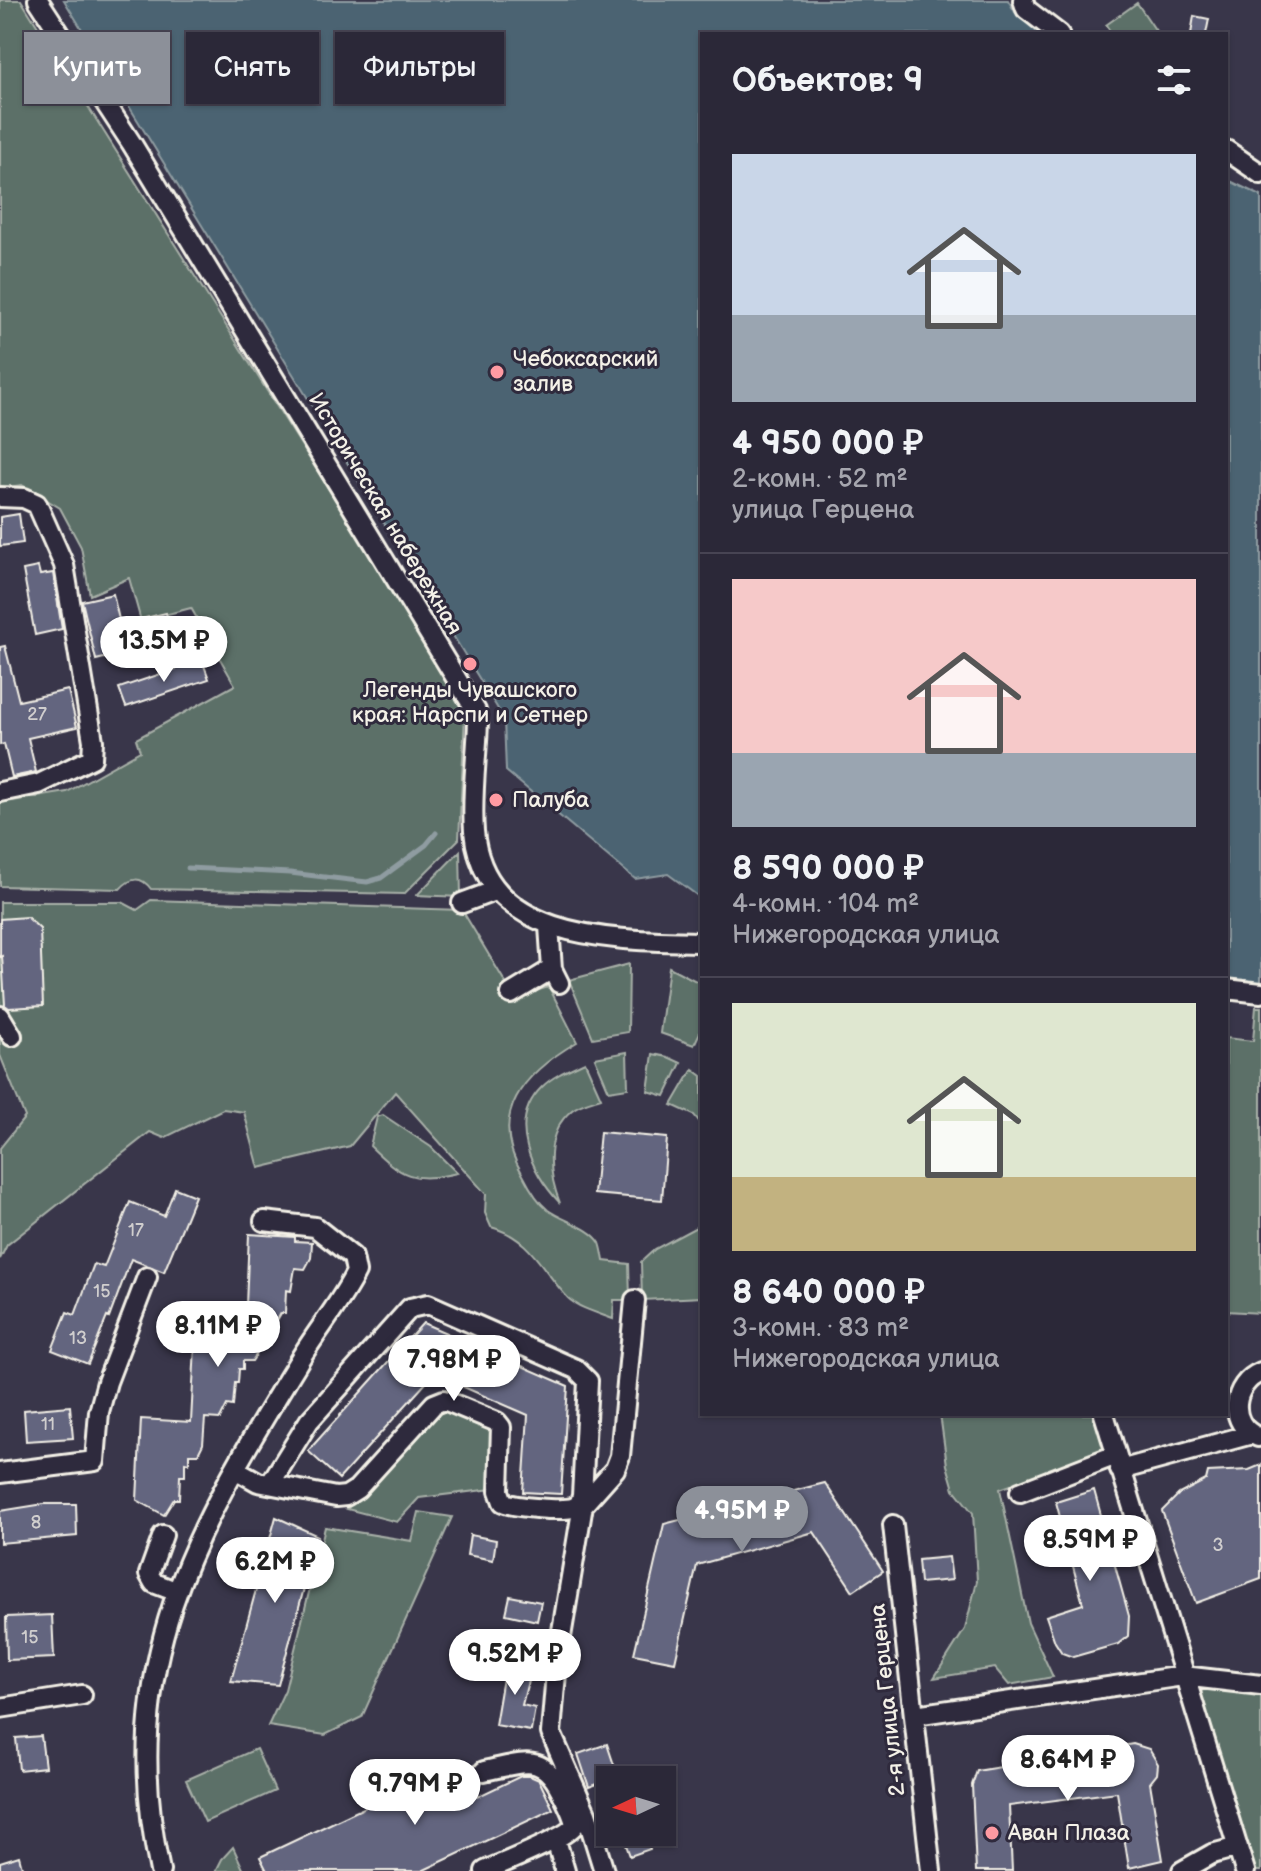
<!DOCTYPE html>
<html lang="ru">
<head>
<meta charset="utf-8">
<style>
	:root { --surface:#2b2838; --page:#373443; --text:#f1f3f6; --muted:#a6a6ae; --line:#474453; --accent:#8c9099 }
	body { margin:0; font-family:"Balsamiq Sans",sans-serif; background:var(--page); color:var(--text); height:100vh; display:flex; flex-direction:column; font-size:30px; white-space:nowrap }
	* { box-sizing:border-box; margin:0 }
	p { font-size:26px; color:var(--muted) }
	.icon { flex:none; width:44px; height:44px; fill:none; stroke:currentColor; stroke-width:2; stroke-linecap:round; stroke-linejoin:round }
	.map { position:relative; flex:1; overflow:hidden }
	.sheet { position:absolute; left:700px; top:32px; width:528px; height:1384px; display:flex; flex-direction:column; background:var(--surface); border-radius:0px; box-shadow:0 2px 6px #0004,0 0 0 2px var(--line) }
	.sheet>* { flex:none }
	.top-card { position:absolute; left:24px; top:32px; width:556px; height:72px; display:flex; gap:16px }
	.needle { width:52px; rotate:266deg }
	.controls { position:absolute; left:596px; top:1766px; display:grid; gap:16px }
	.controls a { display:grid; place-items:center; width:80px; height:80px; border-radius:0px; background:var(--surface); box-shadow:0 2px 6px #0004,0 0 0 2px var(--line); font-size:40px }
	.price { position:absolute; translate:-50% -68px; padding:0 18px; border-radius:28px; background:#fff; color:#222; font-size:26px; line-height:52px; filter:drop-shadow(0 2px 4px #0008) }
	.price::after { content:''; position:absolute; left:50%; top:48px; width:24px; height:18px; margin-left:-12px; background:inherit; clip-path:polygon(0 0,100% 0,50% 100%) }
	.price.on { background:var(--accent); color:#fff }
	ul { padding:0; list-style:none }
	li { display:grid; align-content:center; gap:16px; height:424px; padding:0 32px }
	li+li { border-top:2px solid var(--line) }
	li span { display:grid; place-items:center; height:248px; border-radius:0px; color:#555 }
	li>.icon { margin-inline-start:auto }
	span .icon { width:144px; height:144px; fill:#fffc; stroke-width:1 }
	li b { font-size:34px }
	h2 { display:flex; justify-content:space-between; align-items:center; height:96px; padding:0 32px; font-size:34px }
	.tag { padding:0 28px; border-radius:0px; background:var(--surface); box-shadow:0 2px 6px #0004,0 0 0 2px var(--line); font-size:28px; line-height:72px }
	.tag.on { background:var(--accent); color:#fff }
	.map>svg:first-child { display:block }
</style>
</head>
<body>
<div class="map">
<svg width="1261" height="1871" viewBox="0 0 1261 1871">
	<rect width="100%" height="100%" fill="#39364a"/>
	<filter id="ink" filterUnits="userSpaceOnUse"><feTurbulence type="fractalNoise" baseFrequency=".0125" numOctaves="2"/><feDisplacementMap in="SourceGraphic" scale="16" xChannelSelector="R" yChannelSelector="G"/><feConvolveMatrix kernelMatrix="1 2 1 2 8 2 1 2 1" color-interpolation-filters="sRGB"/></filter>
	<g filter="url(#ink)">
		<path fill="#5b6f67" stroke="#a8b0a8" stroke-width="2" d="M0,0h21l438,696 6,20 -6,123 -55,55 -253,-5c-10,-13 -20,-12 -31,0l-120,-3v-83l67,-11 73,-41 -4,-12 99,-54 -44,-77 -50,13 -12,-43 -39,17 -9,-48 -21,-39 -38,-23 -22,3z
			M1137,3l21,31h-46l-6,-9z
			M460,851l1,46 -44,-2z
			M151,900l311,10 52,87 35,-10 28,55c-53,31 -91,72 -54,133 6,12 15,27 25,35 15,11 42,17 52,33 2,5 3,13 4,18l25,3 1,36h-16l-1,19c-13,-5 -35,-11 -45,-21 -26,-27 -36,-60 -77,-71l-6,-14 1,-19 -91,-102 -45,54 -91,22 -15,-56 -21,-3 -59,29 -14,-6 -143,113 -7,14v-111l25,-31 -25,-62v-153h122l15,8z
			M629,964l-1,68 -35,6 -24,-58z
			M669,967l33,17v44l-8,17 -34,-12z
			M1256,1007h5v306l-35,-2v-273l27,3z
			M627,1052l1,36 -19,3 -14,-33z
			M653,1054l15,3 13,6 -16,33 -17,-5z
			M585,1062l16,36c-9,3 -22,6 -29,12 -28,23 -24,63 -12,93 -28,-30 -54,-81 -18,-116 12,-12 28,-18 43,-25z
			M693,1069l9,7v49l-8,-10 -22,-10z
			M383,1115l48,32 26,26c-44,10 -55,4 -87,-27l7,-29z
			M702,1224v73l-60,3 -1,-38 14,-13z
			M442,1409l51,22 -1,58 -73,9 -22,24 -50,-13 86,-96z
			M940,1414h153l10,30v7l-103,38 28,134 25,54 -44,8 -14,-17 -61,10 31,-49 12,-48 -4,-68 -19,-24 -7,-24z
			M419,1512l33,5 -90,200 -37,18 -57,-9 17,-36 40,-163 87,14z
			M1211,1686l50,6v179h-8l-53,-173 2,-8z
			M256,1749l19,42 -70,31 -19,-42z
			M233,1847l11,24h-28l6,-12z"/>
		<path fill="#4b6472" stroke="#8f9ca1" stroke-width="2" d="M64,0h944l7,12 24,22h-337v865l-34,-25 -33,5 -129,-108 -2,-52 -6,-10z
			M1226,179l35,17v787l-35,-4z"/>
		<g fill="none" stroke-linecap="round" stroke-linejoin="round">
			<path stroke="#8f9ca1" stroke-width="5" d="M188,868l102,5 77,9 14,-4 45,-33 10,-12"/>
		</g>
		<path fill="#63657f" stroke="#f4f1e8" stroke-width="2" d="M1194,16l15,3 -3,15h-15z
			M19,514l4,29 -23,3v-29z
			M38,567l2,8 13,-2 9,56 -27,6 -12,-65z
			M113,594l7,30 46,-11 7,28 -77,19 -14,-59z
			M5,646l14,55 49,-11 9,37 -49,11 8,34 -24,5 -8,-33 -4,1v-98z
			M202,660l7,19 -83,28 -7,-19z
			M27,917l13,12 3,77 -34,2 -4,-3 -3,-49 -2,1v-38z
			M600,1132l67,6 -5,62 -68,-6z
			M175,1188l20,8 -31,76 -33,-13 -22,59 -2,-1 -19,47 -36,-14 15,-38 8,3 19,-51 10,3 26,-65 34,14z
			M249,1234l46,3v4l17,1 -1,16 -6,11 -10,-1 -4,23 -5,-1 -1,23h-4l-6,11h-16l-1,28 -6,9h-9v8h-4l-1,14h-3l-2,23 -6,-1 -7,14 -15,-1 -2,26 -5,10h-9v9l-4,-1v14h-5l-1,23h-5l-10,16 -27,-15 4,-81 50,3 5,-95 49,2z
			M423,1323l145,63 -7,108 -38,-2 5,-77 -94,-41 -95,105 -31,-28z
			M70,1406l3,32 -47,3 -2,-31z
			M1261,1465v114l-65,24 -34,-92 17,-17 27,-14 2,-8 41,-2z
			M825,1483l58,88 -30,20 -39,-59 -117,33 -22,97 -41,-8 30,-130z
			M1094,1490l35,126 -1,20 -10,8 -45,13 -11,-4 -7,-11 -9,-26 37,-12 -27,-102z
			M44,1504h32l1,32 -77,7v-32z
			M276,1517l42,19 -40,149 -47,-4z
			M470,1535l26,5 -3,20 -26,-5z
			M949,1557l3,23 -32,3 -2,-23z
			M510,1596l31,6 -4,19 -31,-7z
			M52,1615l2,43 -47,2 -1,-43z
			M505,1658l27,7 -10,40 13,3 -4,23 -36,-6 8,-47 -3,-1z
			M41,1736l4,31 -26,3 -3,-32z
			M607,1744l11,33 -29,10 -11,-33z
			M1133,1744l16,5 9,15 -1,10 -7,9 13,77 -34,8 -12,-76 -108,14 3,65h-36l-4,-86 5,-14 30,-5 5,1 6,7 88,-10 16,-18z
			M461,1762l16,35 44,-21h9l9,4 14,29 -131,62h-155l-7,-14z
			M633,1832h11l6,17 -20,7 -7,-20z
			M19,1856l4,15h-23v-9z"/>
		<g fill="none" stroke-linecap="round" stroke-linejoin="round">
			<defs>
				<path id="minor" d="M38,0l94,144 344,567 2,10c-1,36 -7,75 -4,110 10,112 144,109 228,111
					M1023,0l3,9 33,25
					M1226,150l35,24
					M0,497l24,1 13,6 27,61 29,176 -1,17 -53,26 -39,8
					M462,903l35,-13
					M549,926l3,43 7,14
					M1226,989l35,4
					M511,994l41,-25
					M0,1016l12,20
					M1104,1414l141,457
					M1258,1437c-31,-13 -26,-53 3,-65
					M235,1469l23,13 78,15 10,-1 11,-7 77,-85 10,-4 53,22 4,5 -2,64 4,11c10,5 61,10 72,5 5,-3 5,-5 7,-11l6,-115 -12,-12 -148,-65 -18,4 -101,113 -39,63
					M1120,1470l132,-36
					M0,1473l95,-12 4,-49 8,-30 40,-105
					M1020,1492l96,-37
					M893,1525l38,346
					M163,1535l-14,39 5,9 21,8
					M0,1708l82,-13
					M915,1715l268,-39 78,9
					M484,1771c41,-8 59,-20 79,24 5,10 10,19 12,29 -5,13 -73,39 -90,47
					M556,1840l9,31
					M160,1871c-44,-205 33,-338 137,-507 18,-31 43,-60 59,-92l-3,-15 -38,-30 -51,-6
					M604,1871l-18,-58 -35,-80 6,-72 26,-156 32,-36 5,-13 15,-156
					M1182,1871l30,-17 26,-7"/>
			</defs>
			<use href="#minor" stroke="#f4f1e8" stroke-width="24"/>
			<use href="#minor" stroke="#2f2a3d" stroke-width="18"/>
		</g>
	</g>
	<g fill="#ff9aa2" stroke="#2f2a3d" stroke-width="3">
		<circle cx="497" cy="372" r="8"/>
		<circle cx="470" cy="664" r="8"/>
		<circle cx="496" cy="800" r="8"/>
		<circle cx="992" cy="1833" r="8"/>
	</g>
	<g text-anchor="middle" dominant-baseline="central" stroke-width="6" stroke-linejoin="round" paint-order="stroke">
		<g font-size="18" fill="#d0cece">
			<text x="37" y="714">27</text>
			<text x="136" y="1230">17</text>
			<text x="102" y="1291">15</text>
			<text x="78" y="1338">13</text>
			<text x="48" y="1424">11</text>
			<text x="36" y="1522">8</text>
			<text x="1218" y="1545">3</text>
			<text x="30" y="1637">15</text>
		</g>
		<g font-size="22" fill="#f4f1e8" stroke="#2f2a3d" text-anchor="start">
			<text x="513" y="359">Чебоксарский<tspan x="513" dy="25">залив</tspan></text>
			<text x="470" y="690" text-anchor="middle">Легенды Чувашского<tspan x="470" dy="25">края: Нарспи и Сетнер</tspan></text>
			<text x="512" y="800">Палуба</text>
			<text x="1008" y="1833">Аван Плаза</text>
		</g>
		<g font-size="22" fill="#f4f1e8" stroke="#2f2a3d">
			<text transform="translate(385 514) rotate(59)">Историческая набережная</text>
			<text transform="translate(888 1700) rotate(-96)">2-я улица Герцена</text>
		</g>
	</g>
</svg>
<div class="controls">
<a><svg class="needle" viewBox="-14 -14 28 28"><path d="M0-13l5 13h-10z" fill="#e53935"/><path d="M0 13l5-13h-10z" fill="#a6a6ae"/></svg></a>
</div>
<b class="price" style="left:164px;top:684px">13.5M ₽</b>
<b class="price" style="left:218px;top:1369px">8.11M ₽</b>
<b class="price" style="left:454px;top:1403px">7.98M ₽</b>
<b class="price on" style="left:742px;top:1554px">4.95M ₽</b>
<b class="price" style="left:1090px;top:1583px">8.59M ₽</b>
<b class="price" style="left:275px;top:1605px">6.2M ₽</b>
<b class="price" style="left:515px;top:1697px">9.52M ₽</b>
<b class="price" style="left:1068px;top:1803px">8.64M ₽</b>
<b class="price" style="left:415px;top:1827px">9.79M ₽</b>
<div class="top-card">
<a class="tag on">Купить</a>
<a class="tag">Снять</a>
<a class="tag">Фильтры</a>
</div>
<section class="sheet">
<h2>Объектов: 9<svg class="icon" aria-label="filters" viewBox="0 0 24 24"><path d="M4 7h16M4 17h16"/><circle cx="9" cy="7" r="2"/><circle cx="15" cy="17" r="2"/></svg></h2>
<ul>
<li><span style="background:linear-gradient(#c9d6e8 65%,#9aa5b1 0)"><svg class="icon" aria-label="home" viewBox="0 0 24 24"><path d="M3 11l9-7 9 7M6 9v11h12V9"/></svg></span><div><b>4 950 000 ₽</b><p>2-комн. · 52 m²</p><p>улица Герцена</p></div></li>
<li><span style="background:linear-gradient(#f6c9c9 70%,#9aa5b1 0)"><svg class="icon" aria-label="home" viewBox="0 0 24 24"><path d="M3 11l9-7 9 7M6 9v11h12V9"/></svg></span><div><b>8 590 000 ₽</b><p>4-комн. · 104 m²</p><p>Нижегородская улица</p></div></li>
<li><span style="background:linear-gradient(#dfe7d0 70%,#c2b280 0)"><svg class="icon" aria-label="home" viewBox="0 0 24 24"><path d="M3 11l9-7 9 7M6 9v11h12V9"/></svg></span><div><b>8 640 000 ₽</b><p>3-комн. · 83 m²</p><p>Нижегородская улица</p></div></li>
</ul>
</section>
</div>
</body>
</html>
